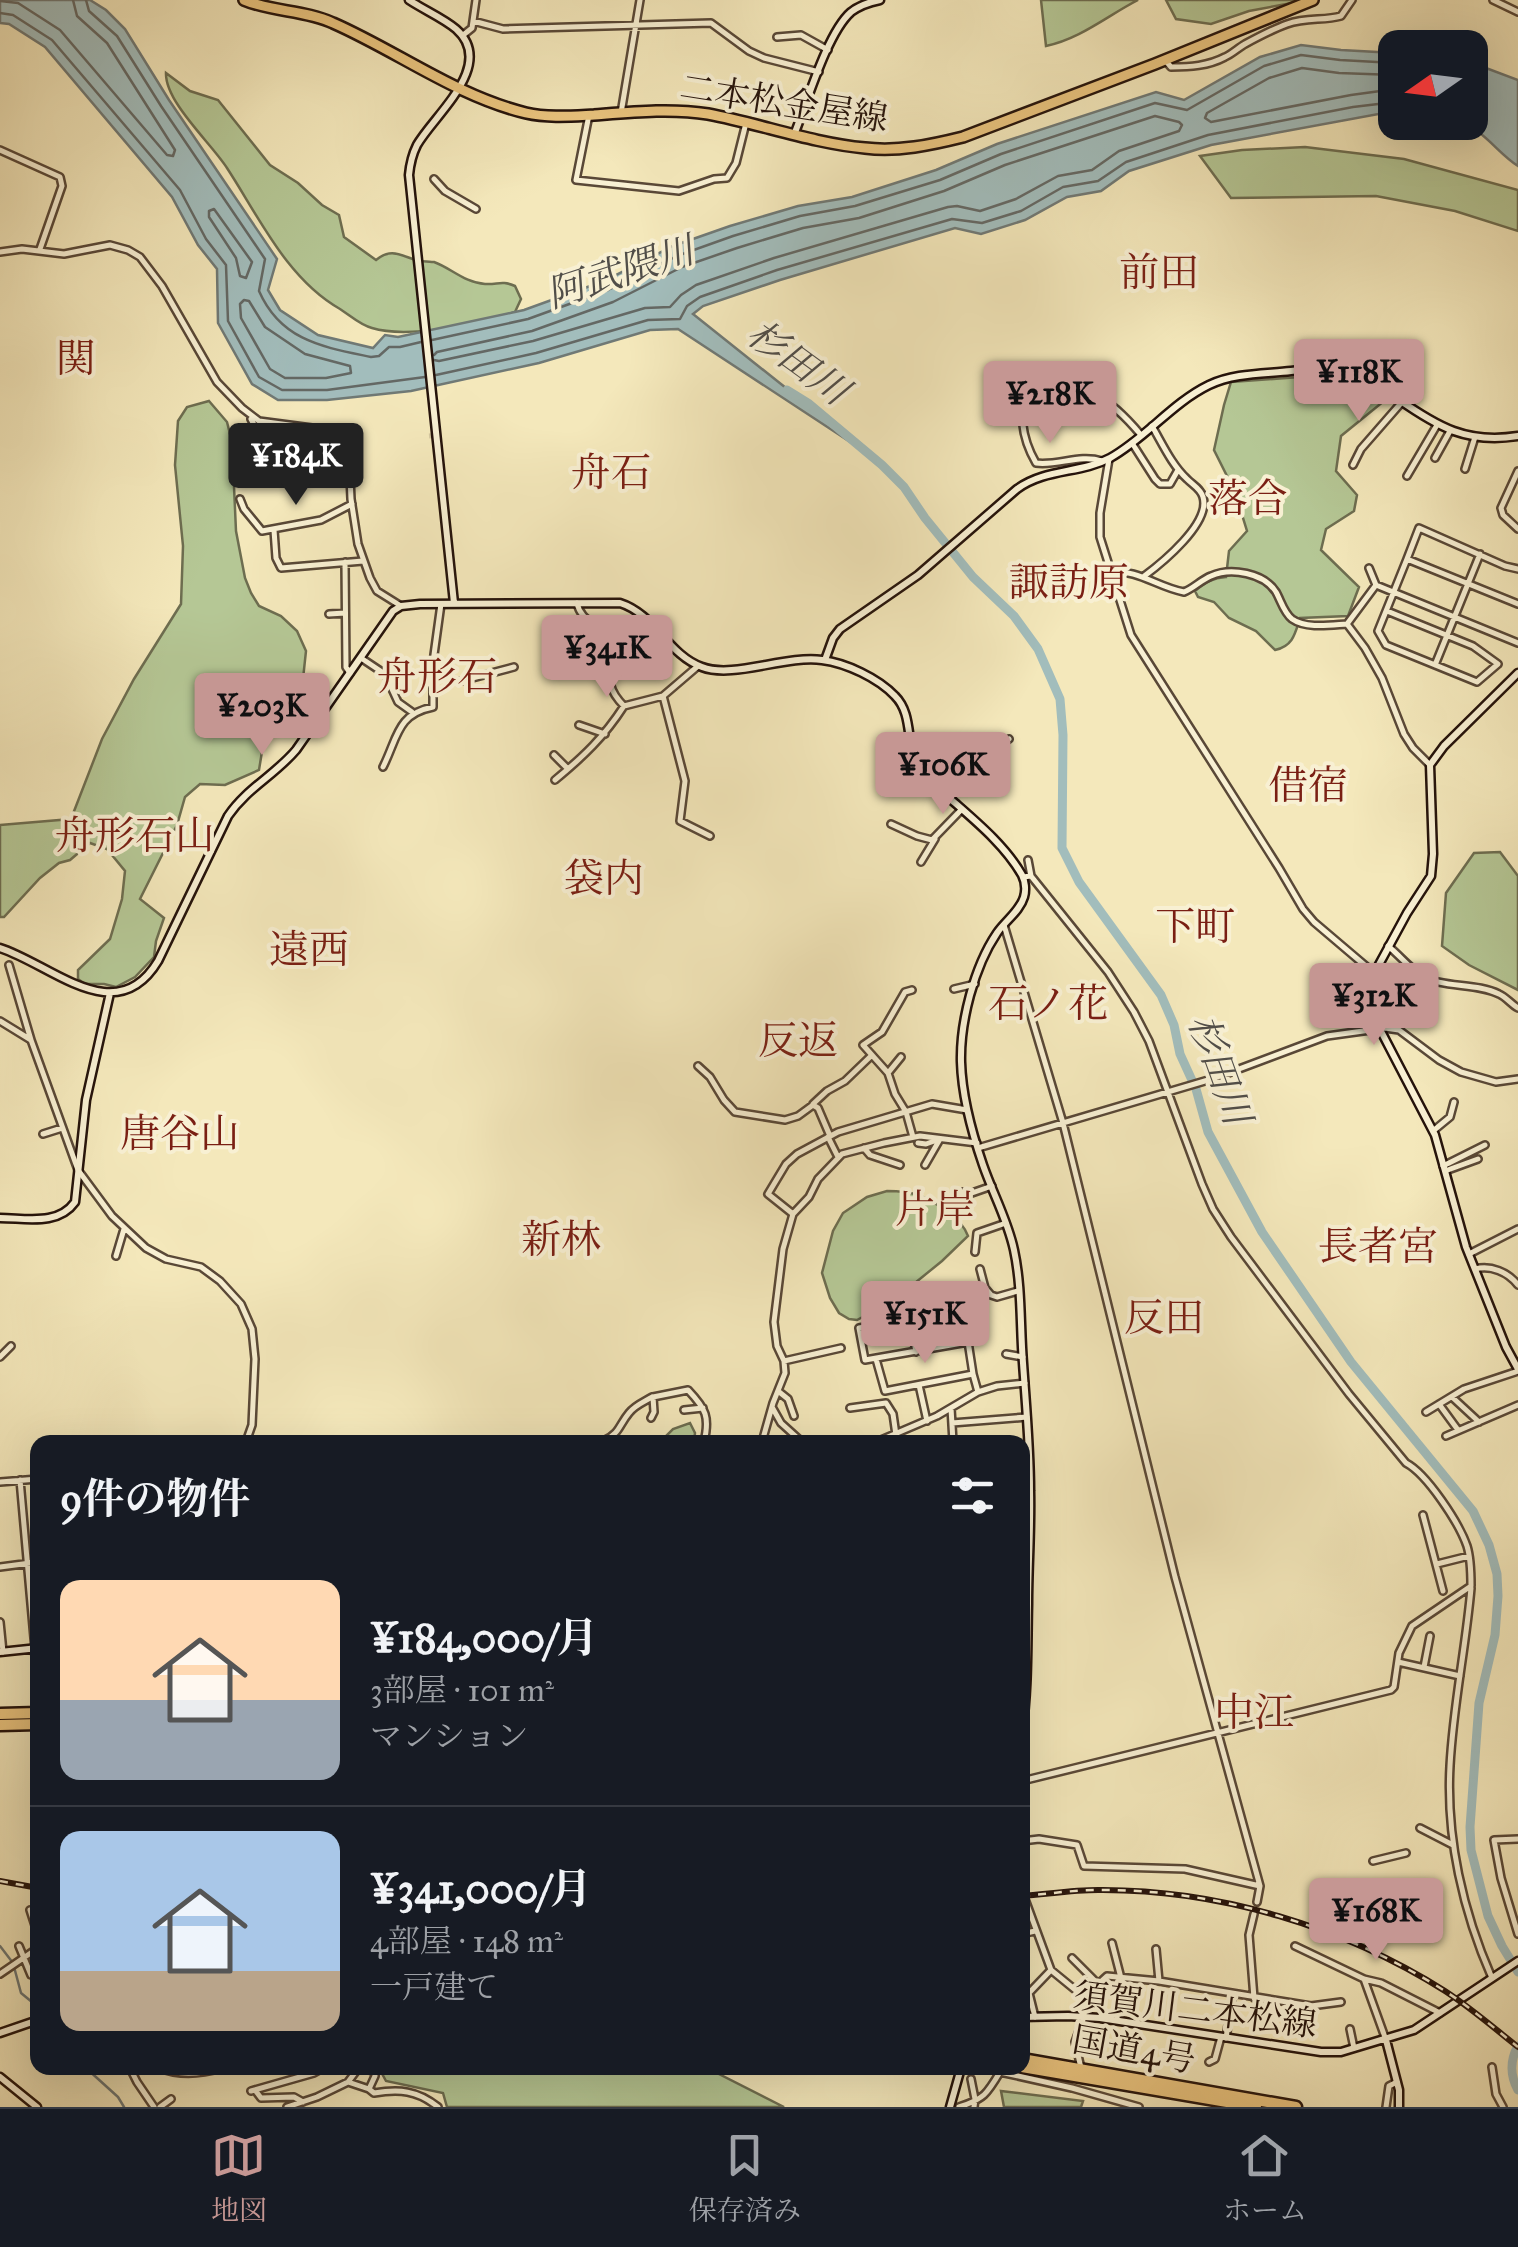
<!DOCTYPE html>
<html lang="ja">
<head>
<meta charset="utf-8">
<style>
	:root { --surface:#171b24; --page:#20242c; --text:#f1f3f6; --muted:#9ea1a6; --line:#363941; --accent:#c59692 }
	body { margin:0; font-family:"IM FELL Great Primer","Noto Serif JP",serif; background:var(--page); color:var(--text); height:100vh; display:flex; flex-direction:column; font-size:38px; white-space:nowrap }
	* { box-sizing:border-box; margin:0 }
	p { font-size:32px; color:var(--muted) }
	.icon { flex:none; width:55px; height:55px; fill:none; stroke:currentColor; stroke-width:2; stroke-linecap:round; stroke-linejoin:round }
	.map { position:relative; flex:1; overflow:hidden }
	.side { position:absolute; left:30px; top:1435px; width:1000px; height:640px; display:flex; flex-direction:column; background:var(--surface); border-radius:20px; box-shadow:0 10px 40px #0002 }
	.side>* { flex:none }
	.needle { width:65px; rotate:256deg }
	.tools { position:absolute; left:1378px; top:30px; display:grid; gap:20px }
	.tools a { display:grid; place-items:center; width:110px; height:110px; border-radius:20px; background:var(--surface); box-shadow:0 10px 40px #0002; font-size:50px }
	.price { position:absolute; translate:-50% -85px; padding:0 22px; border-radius:10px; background:var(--accent); color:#111; font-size:32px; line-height:65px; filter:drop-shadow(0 2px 5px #0008) }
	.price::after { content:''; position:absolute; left:50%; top:60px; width:30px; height:22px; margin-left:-15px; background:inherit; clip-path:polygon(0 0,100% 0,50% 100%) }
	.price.current { background:#222; color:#fff }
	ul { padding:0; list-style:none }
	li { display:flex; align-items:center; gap:30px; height:250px; padding:0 30px }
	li+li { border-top:2px solid var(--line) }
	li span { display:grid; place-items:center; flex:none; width:280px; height:200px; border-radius:20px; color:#555 }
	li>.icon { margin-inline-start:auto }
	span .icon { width:120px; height:120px; fill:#fffc; stroke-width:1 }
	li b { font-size:42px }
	h2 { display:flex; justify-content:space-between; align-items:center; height:120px; padding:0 30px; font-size:42px }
	.menu { display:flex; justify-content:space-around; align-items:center; height:140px; border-top:2px solid var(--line); background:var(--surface); font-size:28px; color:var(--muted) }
	.menu a { display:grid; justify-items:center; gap:5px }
	.menu .current { color:var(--accent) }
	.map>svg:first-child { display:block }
</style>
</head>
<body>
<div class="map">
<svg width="1518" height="2107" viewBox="0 0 1518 2107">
	<rect width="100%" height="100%" fill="#f4e8bb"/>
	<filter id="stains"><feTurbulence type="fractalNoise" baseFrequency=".002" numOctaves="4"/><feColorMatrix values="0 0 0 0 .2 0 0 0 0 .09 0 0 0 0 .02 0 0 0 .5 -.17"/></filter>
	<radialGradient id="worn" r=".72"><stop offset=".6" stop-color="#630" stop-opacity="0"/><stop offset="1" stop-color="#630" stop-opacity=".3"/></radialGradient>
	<path fill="#b5c795" stroke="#6d6d50" stroke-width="2.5" d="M1041,0h97c-31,16 -58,39 -92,46z
		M1166,0h142l-59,11 -38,13 -35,-5z
		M166,73l24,18 28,9 52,65 28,18 24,22 17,10 5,22 32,23c16,-13 25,-4 43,1 1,0 14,1 15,1 17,6 31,21 51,22 13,1 16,-4 30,2l6,13 -6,13c-37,12 -107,27 -143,16 -12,-3 -21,-12 -32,-19 -53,-30 -81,-92 -113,-141 -15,-24 -62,-66 -61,-95z
		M1305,147l99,12 114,31v41l-63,-20 -79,-15 -145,2 -31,-42 42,-6z
		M1327,375l35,7 22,19 -43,35 -5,35 21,24 -3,16 -28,18 -5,21 38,37 -11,29 -48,2c-5,16 -7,28 -25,32l-19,-19 -27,-13 -15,-16 -16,-5 -3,-6c10,-9 18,-13 31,-14l3,-26 18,-20 -12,-39 -21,-42 10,-45 7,-23z
		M209,401l18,21 5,20 4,89 9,47 6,15 8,13 22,10 16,15 9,20 -3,28 -16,35 -23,25 -5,31 -34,15 -25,-1 -15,13 -8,28 -37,74 24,19 -8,23 -2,16 -19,20 -19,10 -12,-3h-19l-7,-5v-9l32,-31 12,-40 3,-28 -18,-22 -17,-6 -20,17 -11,3 -19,15 -36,39h-4v-92l71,-6 31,-80 32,-60 47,-75 2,-58 -8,-81 3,-44 9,-14z
		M1500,852l18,24v114l-49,-25 -27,-19 4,-53 28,-40z
		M887,1191c27,0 39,5 61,21 9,8 16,13 20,24l-26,25 -48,39 -37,20 -8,-1 -10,-6 -9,-15 -8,-25 11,-42 10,-18 24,-16z
		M690,1423l5,10 -1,9h-34l13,-13z
		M379,2068h328l77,39h-337l-4,-14 -57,-12z
		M1001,2091l82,10 -2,6h-77z"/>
	<path fill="#a2bdbc" stroke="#707975" stroke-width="2.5" d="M0,0h90l16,10 19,19 44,71 108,159 -9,31 12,20 38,25 55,13 12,-13 13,2 126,-27 80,-29 69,-35 57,-20 68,-20 54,-9 84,-27 61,-26 159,-52 28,8 76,-43 41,-12 40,5 54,3v58l-184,34 -82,26 -28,20 -34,6 -42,23 -44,14 -26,-6 -175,52 -77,26 -10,8 177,141 -192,-126 -28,1 -111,33 -128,28 -84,9h-49l-26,-16 -34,-61 -1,-54 -19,-24 -26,-48 -127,-150 -36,-23 -9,-1z
		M1470,62l48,18v86c-21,-13 -35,-38 -59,-43l11,-1z"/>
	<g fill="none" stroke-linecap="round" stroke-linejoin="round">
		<path stroke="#646864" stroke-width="2.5" d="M86,0l3,11 28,25 44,70 104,153 -6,32c22,50 64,56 112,66l8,-1 10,-9h11l21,-5
			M0,1l18,2 42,27 107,125 6,1 2,-6 -68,-107 -30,-27 -4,-16
			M0,13l13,2 39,25 128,150 26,49 20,26 2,56 31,56 23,13h45l98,-13
			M1395,75l-56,-2 -37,-5 -33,10 -62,35 -2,5 6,4 140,-27 44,-6
			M214,209l38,53 -6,16 -6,-2 -4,-18 -27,-41v-6z
			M244,300l5,1 16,26 40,27 45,12 1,7 -25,5h-41l-15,-9 -29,-51 -1,-14z
			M432,340l96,-21 80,-29 69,-34 56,-20 67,-20 55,-10 85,-26 61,-26 154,-51 32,7 77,-44 37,-11 39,5 55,3
			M434,355l3,-3 95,-21 81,-29 69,-35 55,-19 66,-20 56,-10 85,-27 61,-26 150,-49 24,6 3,3 -3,6 -60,20 -27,19 -34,6 -42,23 -36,12 -23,-5 -9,1 -174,51 -78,27 -15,10 -11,12 -25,1 -112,33 -94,20 -5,-1
			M436,375l100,-22 112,-33 32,-1 7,-13 13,-9 77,-27 175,-51 30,4 39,-12 42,-24 35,-6 28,-19 82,-27 145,-28 42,-5"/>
		<path stroke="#707975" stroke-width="2.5" d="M0,1946l13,17 8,30 17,14
			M86,2068l32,29 6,10"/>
		<path stroke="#a2bdbc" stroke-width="9" d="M787,390l21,13 74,62 22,22 21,31 48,59 41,39 24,33 22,50 3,36 -1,113 17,34 82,113 13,30 6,29 16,35 12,43 54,100 89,130 122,149 16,34 8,29 1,22 -3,39 -16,68 -9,124 1,23 17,66 14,30 16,26
			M1518,2046c-8,14 -8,30 0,44"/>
		<path stroke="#d5c8a1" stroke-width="5" stroke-dasharray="5 2.5" stroke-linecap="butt" d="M429,436l12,-1"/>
		<defs>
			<path id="street" d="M1493,0l25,12
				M473,21l30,8 208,-6 38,28 15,7 55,14
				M462,36l10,-8 4,-28
				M777,37l24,-2 27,15
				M1165,60l6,7c19,0 37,-1 54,-10 7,-3 13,-9 20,-13 13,-7 28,-15 42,-20 20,-7 37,-3 54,-8l11,-16
				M621,113l19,-113
				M589,115l-13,65 103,11 35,-12 13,-1 9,-15 10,-40
				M0,150l60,27 2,9 -22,63
				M434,179l11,12 31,18
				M0,252l22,-3 42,5 46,-9 18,5 12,7 22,29 55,96 25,26 17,13 53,7 14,13 24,36 1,22 7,45 12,34 7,13 24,15
				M251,419l12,23
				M1132,443l23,36 5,5h10l8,-14
				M1435,458l15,-27
				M1109,459l-9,54v24l31,98 148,233 24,41 11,13 60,51
				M1102,461c-23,-7 -44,5 -66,2 -14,-24 -20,-56 -5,-80 51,-5 79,15 110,52
				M1353,465l8,-16 41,-47
				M1465,469l10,-32
				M1518,471l-17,37 2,7 15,14
				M1407,476l30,-51
				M240,499l4,10 18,22 59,-11 31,-16
				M274,530l2,28 5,10 82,-7
				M345,562l1,105 4,6
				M1369,568l7,17
				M1518,569l-13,-3 -86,-38 -12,31 111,45
				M1110,572c28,-3 47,15 74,20 10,-4 17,-12 27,-16 20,-9 53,-3 65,16 5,9 8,21 16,27 14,10 39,6 55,5
				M1143,577c19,-14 68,-54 60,-80 -2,-8 -10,-12 -16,-18 -15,-14 -24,-34 -35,-53
				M577,603c4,19 22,20 30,36 13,26 -11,39 17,67
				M1387,611l86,35 25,18 -21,18 -91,-37 -8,-14 29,-72
				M329,614l16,-1
				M361,658l24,16 13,28 14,10
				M1435,665l45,-111
				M461,681l53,-14
				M663,696l22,85 -5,40 30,15
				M579,725l26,9
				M554,755l14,14
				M1430,765l-17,-17 -9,-14 -22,-56 -17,-30 -18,-24 29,-39 142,58
				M383,767c15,-30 14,-53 50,-60v-45l8,-58
				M555,780c29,-24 49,-43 69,-74l39,-10 35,-30
				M938,788l71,-49
				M891,824l26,12 15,4 30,-31
				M1028,860l3,16
				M921,862l14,-23
				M1004,925l59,198 112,454 85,309 -3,16
				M1388,946c10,8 21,21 31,28 22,15 56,8 80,20 7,3 12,10 19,14
				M9,965l22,75
				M954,989l21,-5
				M912,990l-7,2 -23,40 -19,13 25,28 7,21 11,18 7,25
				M0,1021l31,19 47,130 34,46 34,32 20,11 35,8 19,14 21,23 11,25 3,30 -3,66 -6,17
				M698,1066l12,11 14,23 11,12 50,8 13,-4 15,-11 5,3 12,28
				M888,1073l13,-16
				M813,1104l14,-13 18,-10 27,-26
				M1433,1131l17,-14 4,-15
				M43,1134l19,-6
				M828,1137l10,20
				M918,1143l8,1 11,-4
				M864,1148l6,7 30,10
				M978,1148l237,-70 112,-42 58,-8 14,2 40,30 22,12 35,10 22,-3
				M925,1165l15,-26
				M1443,1166l42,-21
				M1445,1171l33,-12
				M962,1192l7,2 23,-8
				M793,1214l-25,-20 18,-30 11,-10 41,-22 94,-28 35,6
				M975,1252l2,-19 29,-10
				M1469,1254l49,-25
				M116,1256l8,-27
				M980,1269l5,19 6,7 6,2 21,-6
				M1475,1269c16,-4 33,3 43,16
				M910,1319l6,33
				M968,1342l-103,18 -6,-32 104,-19 10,65 5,18
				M1006,1354l17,3
				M0,1357l11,-11
				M876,1359l9,32 88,-17
				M784,1361l57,-13
				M919,1385l8,36
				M778,1391l10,8 6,17
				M1452,1397l27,25
				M1439,1404l19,26
				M772,1407l9,16 21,19
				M850,1408l36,-5 7,11 3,21
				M951,1408l2,34
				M684,1410l19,-2
				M1426,1412l38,-23 54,-18
				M651,1418l3,-6 -1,-15 35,-7c18,19 22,27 16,52
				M952,1423l75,-6
				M1446,1436l72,-31
				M605,1440c15,-7 14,-15 24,-27 6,-8 15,-11 23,-16
				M762,1442l11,-39 12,-30 -1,-12 -7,-15 -3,-24 9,-73 10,-35 16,-17 9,-18 24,-25 42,-11 36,-7 57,7
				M876,1442l61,-26 41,-24 19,-6 28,-3
				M20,1480l15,169
				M0,1482l38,-3
				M1423,1515l20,76
				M1437,1564l32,-8
				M0,1567l38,-5
				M1471,1588c-5,59 -18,118 -21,178 -4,72 13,146 42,212
				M0,1622l3,30
				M1398,1662l62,14
				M1424,1667l6,-31
				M1022,1781l369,-91 3,-3 5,-34 13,-27 59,-40c0,-13 0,-27 -4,-40 -8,-23 -40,-72 -61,-83l-57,-69 -118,-157 -18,-28 -11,-25 -53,-143 -15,-29 -26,-40 -77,-96 -8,1
				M1420,1828l33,17
				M1518,1839l-24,1 7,38 17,56
				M1022,1841l17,-2 38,6 7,21 101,3 75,17
				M1373,1861l33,-8
				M1022,1891l29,79 33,27v20l-9,25 6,26
				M30,1910l8,25
				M1254,1914l-5,21 5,63
				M1022,1934l13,-3
				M1112,1943l9,35
				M19,1946l12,29
				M1295,1946l69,33 17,4 59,30
				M1156,1949l3,32
				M1072,1958l26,26
				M0,1974l38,-26
				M1364,1979l22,61
				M1084,1997l23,-21 52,5 152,25 30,-4
				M1035,2017l-6,-24 22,-23
				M1117,2020l1,-31
				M1350,2029l4,19
				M1226,2038l7,-44
				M1209,2062l6,-3 6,-22
				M1492,2067l4,27 7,13
				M130,2068l7,14 17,25
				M160,2068c20,8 41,6 62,0
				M1000,2072l72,16 67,19
				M971,2079l4,20 -1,8
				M348,2082l9,-12 9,-2 9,5v3l-6,13
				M255,2090l6,8 33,-1 9,5
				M251,2091l63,-18 9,-5
				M160,2107l11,-8
				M287,2107l30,-10 31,-15 21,7 5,4c25,-4 43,-3 64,14
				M959,2107c25,-8 28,-13 41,-35l-1,-4
				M1386,2107l3,-21 8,-4"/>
			<path id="secondary" d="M409,0c15,10 34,18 47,29 41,36 -22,86 -39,116 -5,10 -7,19 -8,30l45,428
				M794,135c13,-32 33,-102 57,-123 9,-7 19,-10 29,-12
				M825,660l8,-22 7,-9 78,-54 99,-86c29,-21 63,-15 93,-31 36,-20 62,-55 99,-73 25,-12 55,-11 82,-14 23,-3 46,-6 68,3 14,6 27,16 39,25 40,28 69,45 120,37
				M1518,673l-74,73 -14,19 3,89 -2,22 -24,37 -38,70 -1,21 4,10 63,121 31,112 40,100 12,22
				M0,948c51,16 116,83 158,13l70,-145c19,-28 47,-41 68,-66l97,-139 8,-5 19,-2 200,-1c35,11 48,52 82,64 31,12 83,-12 120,-7 24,3 56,18 73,36 19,19 10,49 23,70 9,15 24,26 37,37 24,21 51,44 67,72 3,6 4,15 2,22 -4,14 -19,24 -27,36 -23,34 -37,89 -36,129 1,35 11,71 22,103 10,29 25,56 31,85 8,37 6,76 9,113 3,43 7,85 7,128 1,38 -2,76 -2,113 -1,43 0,86 -6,128
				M0,1218c26,0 58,8 75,-16l11,-102 24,-107
				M35,1649l3,43
				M0,1652l38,-4
				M1022,2017l46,-1 32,2 221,34h20l73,-22 104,-69
				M0,2033l38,-13
				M1386,2040l13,50v17
				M0,2077l37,30
				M950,2107l11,-39"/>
			<path id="primary" d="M244,0c28,12 61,10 89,23 64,28 123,73 193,90 22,5 46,3 68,2 38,-3 77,-7 114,-1 53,10 104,29 157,34 33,4 66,-3 98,-11l192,-73 158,-64"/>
			<path id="highway" d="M0,1714l38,-1
				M0,1725l38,-1
				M1022,2059l274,48
				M1022,2067l234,40"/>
		</defs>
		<use href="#street" stroke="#594837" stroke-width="10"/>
		<use href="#secondary" stroke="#25130b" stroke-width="11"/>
		<use href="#primary" stroke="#25130b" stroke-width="14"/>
		<use href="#highway" stroke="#25130b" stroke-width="15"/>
		<use href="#street" stroke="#f8f0d3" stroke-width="5"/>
		<use href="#secondary" stroke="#f8f0d3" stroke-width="6"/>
		<use href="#primary" stroke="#eac47e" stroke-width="9"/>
		<use href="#highway" stroke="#eac47e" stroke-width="10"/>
		<defs>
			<path id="rail" d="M0,1881l38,7
				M1022,1896c26,-2 51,-6 76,-6 121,-1 246,37 347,101 26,17 49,37 73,56"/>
		</defs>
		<use href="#rail" stroke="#25130b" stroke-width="6"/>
		<use href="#rail" stroke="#f8f0d3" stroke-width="2.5" stroke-dasharray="8" stroke-linecap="butt"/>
	</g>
	<g text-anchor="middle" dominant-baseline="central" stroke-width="8" stroke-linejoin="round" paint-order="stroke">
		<g font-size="35" fill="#25130b" stroke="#f8f0d3">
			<text transform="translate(784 103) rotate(9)">二本松金屋線</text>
			<text transform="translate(1195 2010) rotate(7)">須賀川二本松線</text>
			<text transform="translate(1134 2050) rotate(10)">国道4号</text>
		</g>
		<g font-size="38" font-style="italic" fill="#514e49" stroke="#f8f0d3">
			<text transform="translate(620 272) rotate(-18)">阿武隈川</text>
			<text transform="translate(798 362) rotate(36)">杉田川</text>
			<text transform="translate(1220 1069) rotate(70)">杉田川</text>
		</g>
		<g font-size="40" fill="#7a1f14" stroke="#f8f0d3">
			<text x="1159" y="272">前田</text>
			<text x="76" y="358">関</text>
			<text x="611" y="472">舟石</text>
			<text x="1248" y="498">落合</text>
			<text x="1069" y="582">諏訪原</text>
			<text x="437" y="676">舟形石</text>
			<text x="1308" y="785">借宿</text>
			<text x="135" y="835">舟形石山</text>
			<text x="604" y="878">袋内</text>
			<text x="1195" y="926">下町</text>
			<text x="309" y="949">遠西</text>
			<text x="1048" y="1003">石ノ花</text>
			<text x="798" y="1040">反返</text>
			<text x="180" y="1133">唐谷山</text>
			<text x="935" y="1209">片岸</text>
			<text x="561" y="1239">新林</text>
			<text x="1378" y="1246">長者宮</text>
			<text x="1164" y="1317">反田</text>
			<text x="1254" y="1712">中江</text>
		</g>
	</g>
	<rect width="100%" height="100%" filter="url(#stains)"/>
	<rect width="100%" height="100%" fill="url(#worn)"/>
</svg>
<div class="tools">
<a><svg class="needle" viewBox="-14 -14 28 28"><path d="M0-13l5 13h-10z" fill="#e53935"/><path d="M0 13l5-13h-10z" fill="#9ea1a6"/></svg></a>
</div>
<b class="price" style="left:1359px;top:424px">¥118K</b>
<b class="price" style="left:1050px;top:446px">¥218K</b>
<b class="price current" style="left:296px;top:508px">¥184K</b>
<b class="price" style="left:607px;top:700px">¥341K</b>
<b class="price" style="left:262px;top:758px">¥203K</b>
<b class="price" style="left:943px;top:817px">¥106K</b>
<b class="price" style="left:1374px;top:1048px">¥312K</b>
<b class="price" style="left:925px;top:1366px">¥151K</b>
<b class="price" style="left:1376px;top:1963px">¥168K</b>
<section class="side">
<h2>9件の物件<svg class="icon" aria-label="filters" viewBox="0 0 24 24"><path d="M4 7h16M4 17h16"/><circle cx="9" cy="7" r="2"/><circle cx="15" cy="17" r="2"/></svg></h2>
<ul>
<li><span style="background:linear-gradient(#ffd9b3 60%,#9aa5b1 0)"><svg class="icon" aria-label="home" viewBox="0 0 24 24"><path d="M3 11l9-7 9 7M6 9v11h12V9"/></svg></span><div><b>¥184,000/月</b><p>3部屋 · 101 m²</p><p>マンション</p></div></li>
<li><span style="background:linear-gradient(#a9c7e8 70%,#b9a48a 0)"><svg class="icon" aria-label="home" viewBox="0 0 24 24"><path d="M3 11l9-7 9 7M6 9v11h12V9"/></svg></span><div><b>¥341,000/月</b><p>4部屋 · 148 m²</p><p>一戸建て</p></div></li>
</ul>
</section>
</div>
<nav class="menu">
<a class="current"><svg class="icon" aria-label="map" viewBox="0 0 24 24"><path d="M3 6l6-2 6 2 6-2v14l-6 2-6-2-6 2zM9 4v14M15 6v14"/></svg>地図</a>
<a><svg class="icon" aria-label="saved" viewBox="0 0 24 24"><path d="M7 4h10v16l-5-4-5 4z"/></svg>保存済み</a>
<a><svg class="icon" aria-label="home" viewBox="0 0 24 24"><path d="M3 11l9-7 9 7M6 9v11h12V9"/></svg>ホーム</a>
</nav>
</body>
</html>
